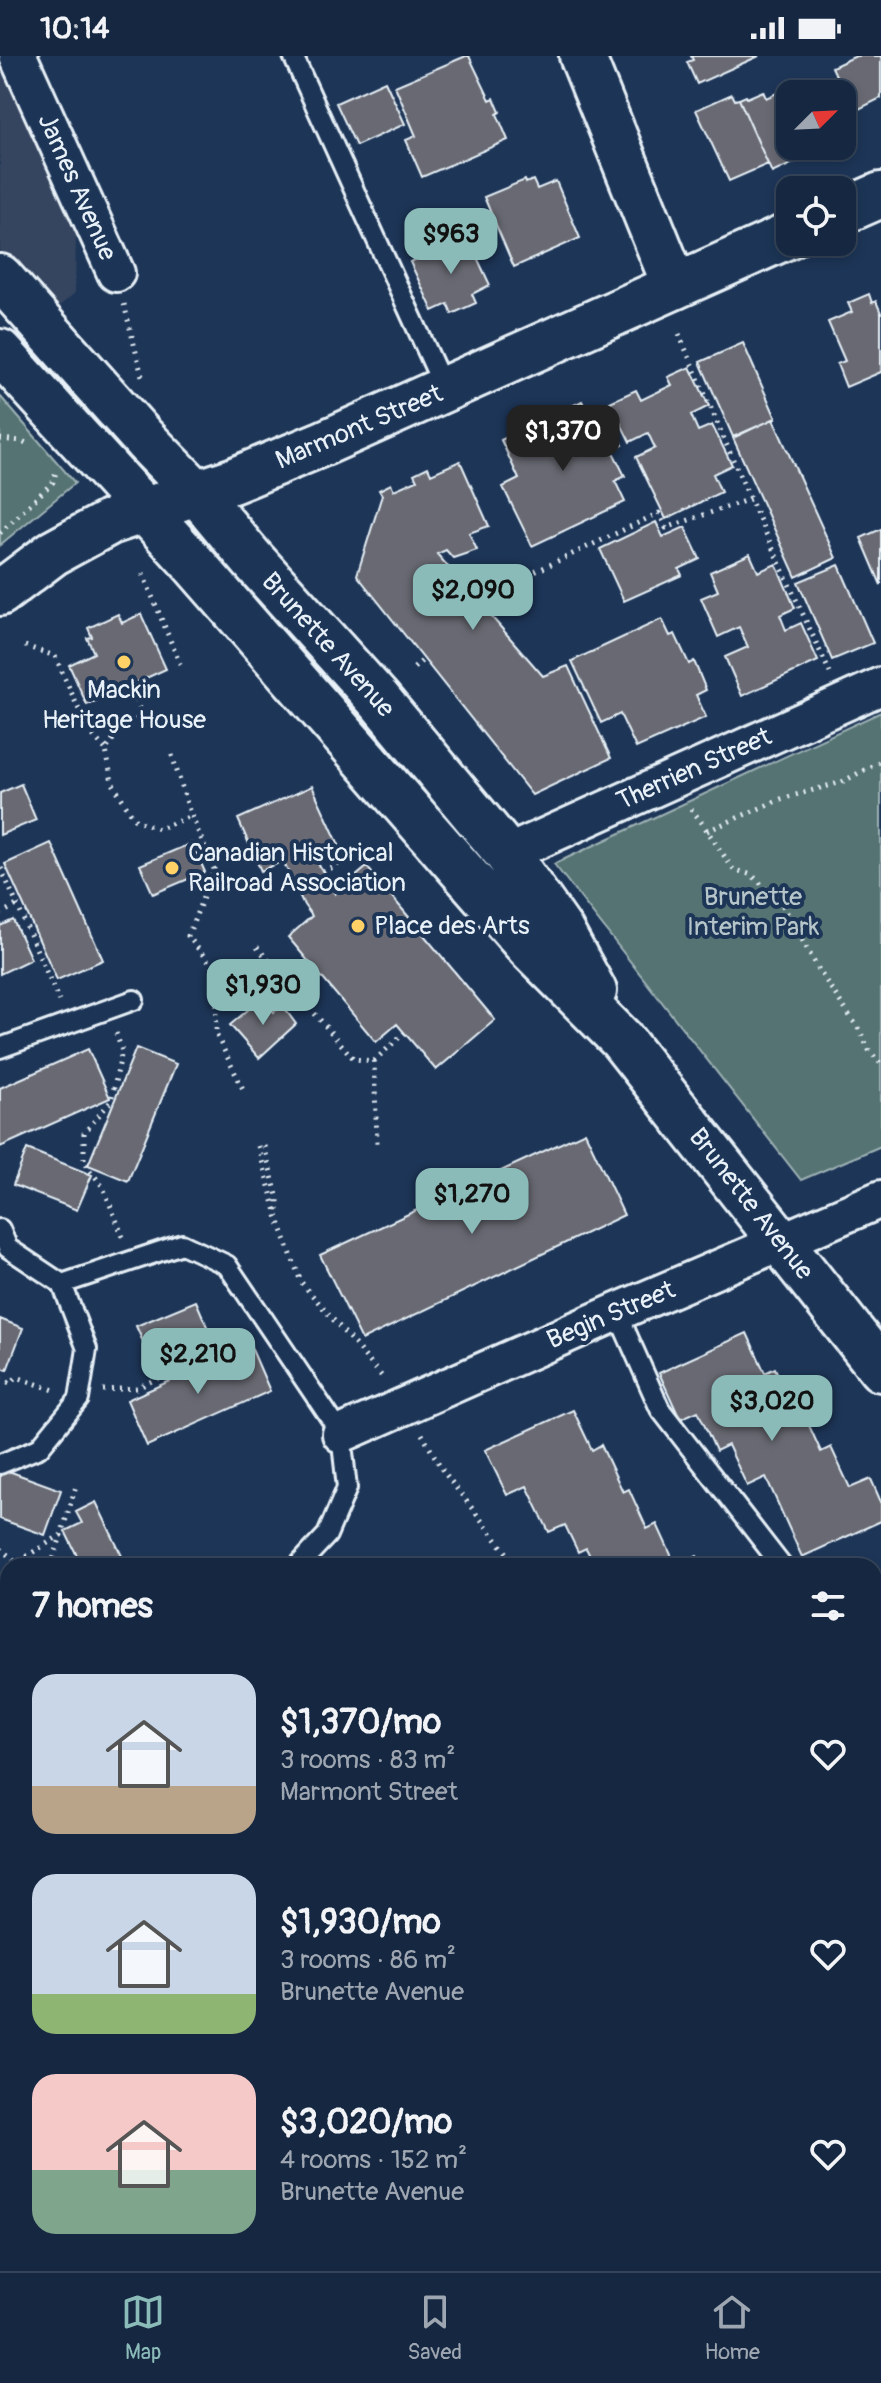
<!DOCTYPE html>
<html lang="en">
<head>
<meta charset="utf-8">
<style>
	:root { --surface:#162841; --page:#1f3048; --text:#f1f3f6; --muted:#9ea6b1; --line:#35445a; --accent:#8bbbb9 }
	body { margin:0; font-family:Pangolin,sans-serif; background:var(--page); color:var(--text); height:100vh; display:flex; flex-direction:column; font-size:30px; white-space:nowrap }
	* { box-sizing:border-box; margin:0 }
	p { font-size:26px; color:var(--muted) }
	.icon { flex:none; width:44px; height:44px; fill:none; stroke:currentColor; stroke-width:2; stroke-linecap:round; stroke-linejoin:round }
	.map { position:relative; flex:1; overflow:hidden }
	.panel { position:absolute; left:0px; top:1502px; width:882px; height:714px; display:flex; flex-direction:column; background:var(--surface); border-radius:24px 24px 0 0; box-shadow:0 4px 12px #0003,0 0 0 2px var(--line) }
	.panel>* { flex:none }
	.needle { width:52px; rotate:66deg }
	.buttons { position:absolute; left:776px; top:24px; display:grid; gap:16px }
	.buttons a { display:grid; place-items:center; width:80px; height:80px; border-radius:16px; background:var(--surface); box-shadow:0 4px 12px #0003,0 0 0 2px var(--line); font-size:40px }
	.price { position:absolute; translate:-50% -68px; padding:0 18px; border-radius:16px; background:var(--accent); color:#111; font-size:26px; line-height:52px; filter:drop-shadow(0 2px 4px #0008) }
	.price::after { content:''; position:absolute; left:50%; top:48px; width:24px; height:18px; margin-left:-12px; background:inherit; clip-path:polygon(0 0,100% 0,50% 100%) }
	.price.selected { background:#222; color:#fff }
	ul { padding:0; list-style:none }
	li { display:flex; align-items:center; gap:24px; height:200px; padding:0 32px }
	li span { display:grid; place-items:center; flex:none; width:224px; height:160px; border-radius:24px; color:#555 }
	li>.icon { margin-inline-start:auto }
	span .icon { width:96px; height:96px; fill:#fffc; stroke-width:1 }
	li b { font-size:34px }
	h2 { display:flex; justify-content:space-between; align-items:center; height:96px; padding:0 32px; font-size:34px }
	.status { display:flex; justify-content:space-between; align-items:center; height:56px; padding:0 40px; background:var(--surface); direction:ltr }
	.status svg { height:22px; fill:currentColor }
	.tabs { display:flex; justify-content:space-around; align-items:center; height:112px; border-top:2px solid var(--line); background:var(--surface); font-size:22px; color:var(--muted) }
	.tabs a { display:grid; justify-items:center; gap:4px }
	.tabs .selected { color:var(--accent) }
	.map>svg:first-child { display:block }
</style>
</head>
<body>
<div class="status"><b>10:14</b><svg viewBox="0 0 49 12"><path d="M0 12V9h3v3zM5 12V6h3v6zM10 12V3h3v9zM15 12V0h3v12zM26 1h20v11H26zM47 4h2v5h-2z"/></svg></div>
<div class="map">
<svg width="881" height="2215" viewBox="0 0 881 2215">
	<rect width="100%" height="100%" fill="#1d3557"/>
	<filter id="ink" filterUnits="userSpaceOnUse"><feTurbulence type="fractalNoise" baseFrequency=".0125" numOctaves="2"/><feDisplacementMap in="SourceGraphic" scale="16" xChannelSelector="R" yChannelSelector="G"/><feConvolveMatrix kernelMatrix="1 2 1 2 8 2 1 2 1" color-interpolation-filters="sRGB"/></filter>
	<g filter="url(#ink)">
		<path fill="#34455f" d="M0,0h2l68,153 6,22 -1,62 -20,17 -55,-60z"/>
		<path fill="#557372" stroke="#9eb2b5" stroke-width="2" d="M0,340l75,87 -75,62z
			M881,656v434l-80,34 -247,-316z"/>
		<path fill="#686972" stroke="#e8f1f8" stroke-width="2" d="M466,0h3l21,44 4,-2 6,14 -3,2 11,26 -86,37 -16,-37 10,-4 -21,-50z
			M691,0h68l-62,28 -10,-22 6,-2z
			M856,0h25v42l-28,14 -21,-45z
			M385,25l20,43 -49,22 -20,-43z
			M786,33l4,8v49h27l2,5 -47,22 -33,-74 7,-3 1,2 16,-7 3,7z
			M732,38l3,6 4,-1 29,65 -39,17 -33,-71z
			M525,124l1,3 7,-3 4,9 19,-8 24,57 -66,29 -30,-70z
			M467,180l23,49 -18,9 4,9 -24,11 -4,-10 -15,7 -23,-49z
			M869,238l3,9 4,-2 5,12v59l-35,15 -9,-23 8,-3 -17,-39 24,-10 -4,-9z
			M743,287l33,75 -43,19 -33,-75z
			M690,311l19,39 -18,9 7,16 14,-6 20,40 -19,9 8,18 -55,27 -30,-62 19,-9 -7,-15 -18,9 -20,-40 26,-12 5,10 31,-15 -4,-8z
			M582,345l14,29 16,-8 11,23 -11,5 13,26 -10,5 10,21 -93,44 -29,-59 16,-8 -18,-39z
			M773,363l63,139 -40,19 -63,-139z
			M460,405l29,65 -20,7 8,17 -24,8 -7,-8 -9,4 106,122 25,-10 43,92 -79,37 -175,-220 25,-80 -3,-5 12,-6 3,6 23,-10 -3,-6 14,-7 3,7z
			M656,466l7,15 22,-10 15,32 -21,10 3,6 -58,26 -24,-52z
			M881,473v56l-20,-47z
			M750,498l8,18 18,-8 19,44 -15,7 6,15 15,-7 17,38 -76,35 -17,-39 23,-10 -9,-20 -21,10 -17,-39 17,-7 -8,-19z
			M839,509l34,78 -41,17 -34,-78z
			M118,558l4,9 19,-9 25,55 -79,36 -18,-40 25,-12 -7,-15 5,-1 -4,-9z
			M662,563l8,17 5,-2 14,30 5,-3 12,29 -10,5 10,22 -70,31 -16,-34 -19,9 -29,-62z
			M21,728l15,36 -36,15v-42z
			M312,730l28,61 -25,11 20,36 32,-27 128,153 -59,50 -39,-46 -21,18 -88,-105 24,-21 -8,-11 -21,-44 -22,10 -23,-52z
			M51,787l52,117 -46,20 -52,-116z
			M192,787l13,29 -52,22 -13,-29z
			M13,864l18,39 -31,15v-48z
			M262,942l12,14 8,-7 14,19 -37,34 -29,-33z
			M136,992l40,16 -48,117 -40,-16z
			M88,993l22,49 -110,49v-59z
			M585,1076l39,83 -262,125 -42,-85z
			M27,1093l65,26 -15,35 -64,-25z
			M196,1245l19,44 -59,26 -20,-45z
			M0,1263l23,9 -16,42 -7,-3z
			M747,1277l18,40 10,-5 21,47 7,-3 18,40 10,-5 19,41 21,-9 10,23v19l-79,36 -36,-80 -19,9 -19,-41 -12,6 -18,-40 -18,8 -21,-46z
			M250,1289l20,46 -123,55 -20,-46z
			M573,1354l19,40 9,-5 22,47 6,-3 18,40 10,-5 19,42 21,-10 4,10h-106l-9,-18 -8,4 -13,-27 -16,7 -22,-46 -20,9 -22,-45z
			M3,1413l58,21 -16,45 -45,-16v-43z
			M96,1446l26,54 -21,10h-19l-17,-35 17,-8 -6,-11z
			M0,1525l8,18v40l-8,3z
			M881,1542v100l-7,3v-100z
			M881,1681v104l-7,3v-104z
			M881,1806v23l-7,3v-23z
			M8,1841v26l-8,4v-26z
			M0,1987l8,10v22l-8,7z
			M8,2047v52l-8,7v-52z
			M8,2140v53l-8,7v-53z
			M51,2208h37l7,7h-51z
			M301,2208h54l-7,7h-54z
			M554,2208h81l-7,7h-48l-5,-5 -5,5h-10z"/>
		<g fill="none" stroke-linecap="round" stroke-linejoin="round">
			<defs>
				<path id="service" d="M293,0l152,334
					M0,992l134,-48
					M0,1173l8,19 54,36 120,-40 45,21 114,169 6,54 -20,47 -29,31
					M617,1256l43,97 122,157
					M0,1408l39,-16 40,-49 8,-50 -25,-65
					M874,1667l7,-3
					M874,2143l7,-5
					M185,2208l7,7
					M783,2215l9,-7"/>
				<path id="minor" d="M18,0l98,217
					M507,798l374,-168
					M341,1378l276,-122 264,-113"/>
				<path id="tertiary" d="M582,0l93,230"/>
				<path id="secondary" d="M842,156l39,-17
					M0,221l145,163 52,53 54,65 128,142 128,154 54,77 33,60
					M0,296l192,210 337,385 92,92 260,330
					M0,537l53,-40 57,-31 122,-41 92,-38 466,-208"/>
			</defs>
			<use href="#service" stroke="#e8f1f8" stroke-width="24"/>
			<use href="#minor" stroke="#e8f1f8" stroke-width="42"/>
			<use href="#tertiary" stroke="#e8f1f8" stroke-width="50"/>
			<use href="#secondary" stroke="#e8f1f8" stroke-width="50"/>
			<path stroke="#e8f1f8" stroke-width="5" stroke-dasharray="2 6" stroke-linecap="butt" d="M124,248l18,72
				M679,278l71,165
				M0,383l22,2 8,4
				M0,477l53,-51 4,-13
				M143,518l37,90
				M483,552l41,-31 135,-64 7,15 84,-29 80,174
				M25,590l30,10 33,74 18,20
				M414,612l10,-9
				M129,629l14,30 -26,18 -11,17 6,32 23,38 23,9 33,-13
				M172,699l17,55 25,59 -26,67 30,38 -2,60 27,55
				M691,753l9,11 33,49 19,6 32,32 36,65 40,59 9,19 12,14
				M707,775l74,-32 61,-17 39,-21
				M1,812l58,133
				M323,816l46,-23
				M0,858l17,-9
				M257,891l97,112 20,2 3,82
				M116,977l6,18 -11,50 -27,32v29l19,25 20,50
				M374,1005l30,-28
				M258,1090l20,73 23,63 84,98
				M264,1090l14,53v15
				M0,1323l10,4 7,-6 37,13
				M103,1334l34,-2 109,-51
				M422,1378l21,37 74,95
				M0,1493l17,13 44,-27 16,-52
				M51,1510l10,-30
				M874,1884l7,6
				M545,2208l7,7"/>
			<use href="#service" stroke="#1d3557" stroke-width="18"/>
			<use href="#minor" stroke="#1d3557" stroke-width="36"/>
			<use href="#tertiary" stroke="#1d3557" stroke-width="44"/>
			<use href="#secondary" stroke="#1d3557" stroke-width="44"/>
		</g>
	</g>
	<g fill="#ffd166" stroke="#1d3557" stroke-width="3">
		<circle cx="124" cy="606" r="8"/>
		<circle cx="172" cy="812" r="8"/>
		<circle cx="358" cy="870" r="8"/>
	</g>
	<g text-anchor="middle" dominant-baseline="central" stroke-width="8" stroke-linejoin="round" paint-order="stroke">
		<g font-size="26" fill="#e8f1f8" stroke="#1d3557">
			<text transform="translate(77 131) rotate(66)">James Avenue</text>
			<text transform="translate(359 371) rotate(-23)">Marmont Street</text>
			<text transform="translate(328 589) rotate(48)">Brunette Avenue</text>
			<text transform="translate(694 713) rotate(-24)">Therrien Street</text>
			<text transform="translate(751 1148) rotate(52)">Brunette Avenue</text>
			<text transform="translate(611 1259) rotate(-23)">Begin Street</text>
		</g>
		<g font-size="26" fill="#e8f1f8" stroke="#1d3557" text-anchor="start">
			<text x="124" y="634" text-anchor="middle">Mackin<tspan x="124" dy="30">Heritage House</tspan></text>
			<text x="188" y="797">Canadian Historical<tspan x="188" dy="30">Railroad Association</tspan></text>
			<text x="374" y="870">Place des Arts</text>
		</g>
		<g font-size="26" fill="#b5c5c9" stroke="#1d3557">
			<text x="753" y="841">Brunette<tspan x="753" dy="30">Interim Park</tspan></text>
		</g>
	</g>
</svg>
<div class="buttons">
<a><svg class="needle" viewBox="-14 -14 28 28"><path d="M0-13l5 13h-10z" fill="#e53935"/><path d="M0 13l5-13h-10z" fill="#9ea6b1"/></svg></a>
<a><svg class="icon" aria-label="locate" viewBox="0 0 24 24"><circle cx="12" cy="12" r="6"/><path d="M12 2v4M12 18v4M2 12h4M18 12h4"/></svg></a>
</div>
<b class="price" style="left:451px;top:220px">$963</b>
<b class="price selected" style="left:563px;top:417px">$1,370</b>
<b class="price" style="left:473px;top:576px">$2,090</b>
<b class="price" style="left:263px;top:971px">$1,930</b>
<b class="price" style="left:472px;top:1180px">$1,270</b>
<b class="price" style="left:198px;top:1340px">$2,210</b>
<b class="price" style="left:772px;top:1387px">$3,020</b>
<section class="panel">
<h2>7 homes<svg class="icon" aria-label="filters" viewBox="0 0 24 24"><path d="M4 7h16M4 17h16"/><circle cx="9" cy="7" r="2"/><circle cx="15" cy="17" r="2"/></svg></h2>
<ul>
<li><span style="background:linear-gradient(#c9d6e8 70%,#b9a48a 0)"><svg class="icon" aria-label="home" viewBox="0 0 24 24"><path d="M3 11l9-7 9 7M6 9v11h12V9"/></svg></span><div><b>$1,370/mo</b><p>3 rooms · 83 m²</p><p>Marmont Street</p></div><svg class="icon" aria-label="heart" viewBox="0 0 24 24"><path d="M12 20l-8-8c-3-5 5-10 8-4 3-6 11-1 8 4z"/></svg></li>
<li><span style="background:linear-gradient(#c9d6e8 75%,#8fb573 0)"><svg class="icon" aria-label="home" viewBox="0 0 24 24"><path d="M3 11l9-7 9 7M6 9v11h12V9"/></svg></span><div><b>$1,930/mo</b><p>3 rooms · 86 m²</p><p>Brunette Avenue</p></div><svg class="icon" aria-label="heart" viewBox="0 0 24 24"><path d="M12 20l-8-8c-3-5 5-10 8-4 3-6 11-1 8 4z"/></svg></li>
<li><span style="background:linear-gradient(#f6c9c9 60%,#7fa58c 0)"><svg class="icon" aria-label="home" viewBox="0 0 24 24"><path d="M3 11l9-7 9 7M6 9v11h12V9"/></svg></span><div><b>$3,020/mo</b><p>4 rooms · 152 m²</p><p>Brunette Avenue</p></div><svg class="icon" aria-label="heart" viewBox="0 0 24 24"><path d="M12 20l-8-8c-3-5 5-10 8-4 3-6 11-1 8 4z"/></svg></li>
</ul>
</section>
</div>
<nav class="tabs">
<a class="selected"><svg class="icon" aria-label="map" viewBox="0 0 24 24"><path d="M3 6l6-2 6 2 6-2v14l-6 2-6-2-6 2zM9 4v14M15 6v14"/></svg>Map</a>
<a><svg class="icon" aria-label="saved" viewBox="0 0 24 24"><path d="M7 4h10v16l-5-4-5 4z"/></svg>Saved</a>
<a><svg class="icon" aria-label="home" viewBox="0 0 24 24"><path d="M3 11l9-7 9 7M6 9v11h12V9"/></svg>Home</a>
</nav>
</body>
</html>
